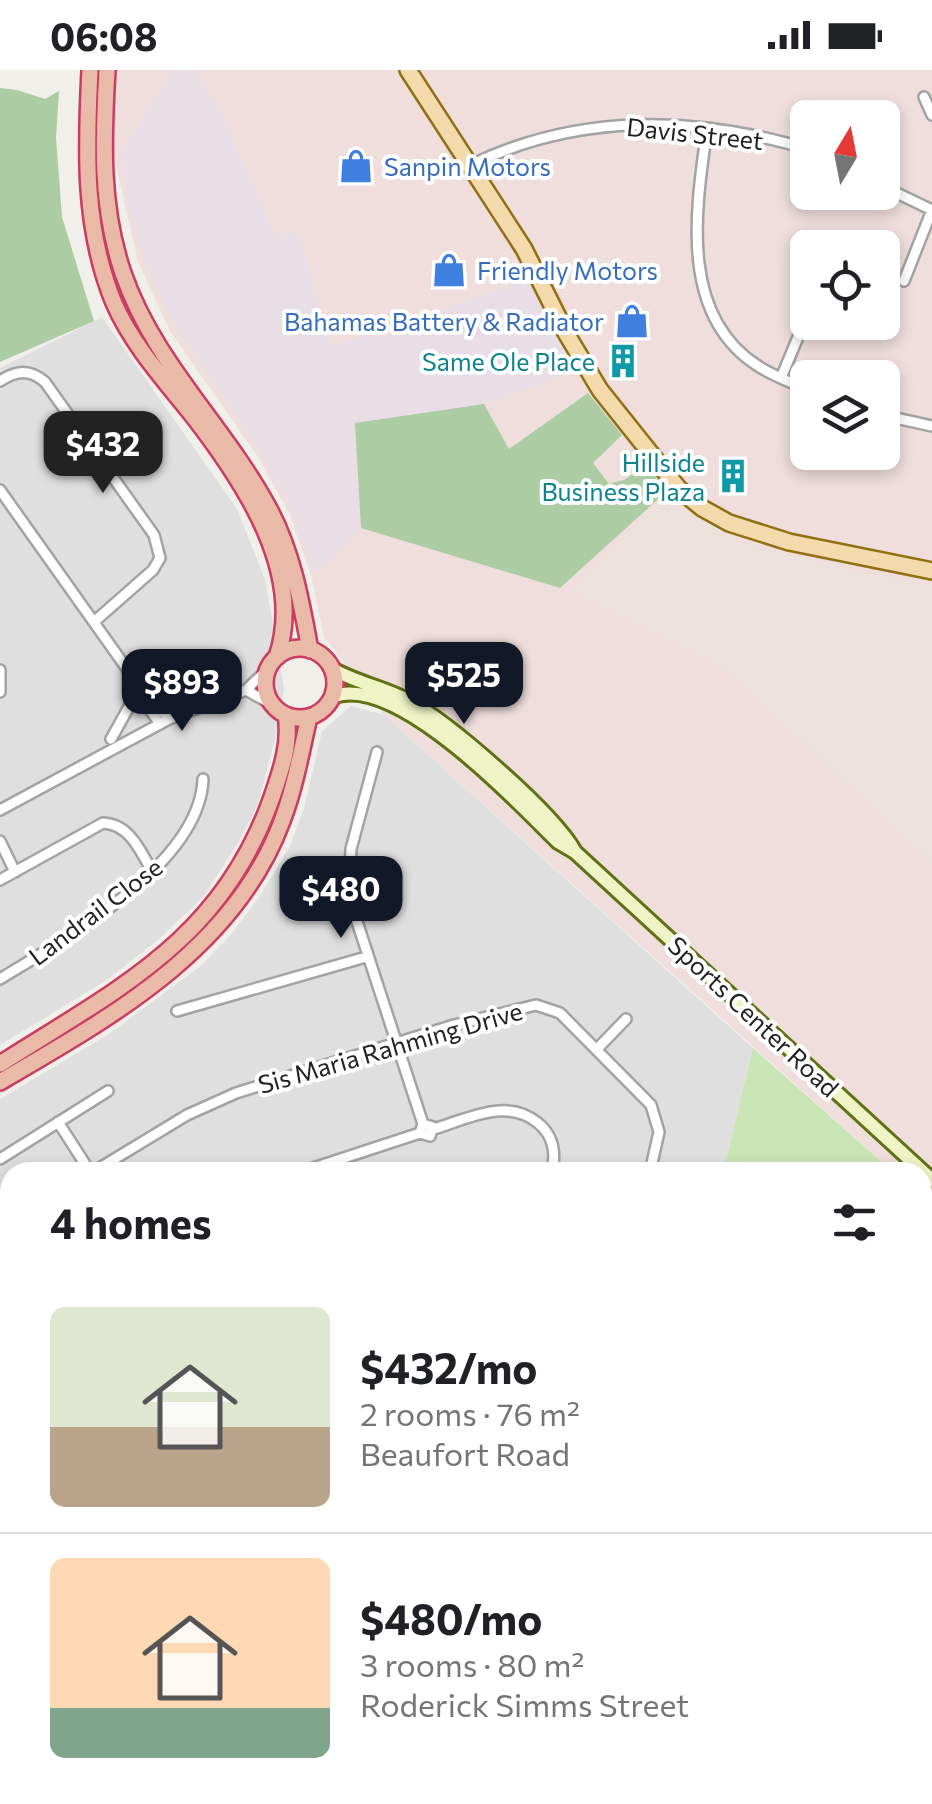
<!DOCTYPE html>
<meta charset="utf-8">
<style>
body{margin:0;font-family:Commissioner,sans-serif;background:#f2f2f2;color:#202124;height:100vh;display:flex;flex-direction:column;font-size:38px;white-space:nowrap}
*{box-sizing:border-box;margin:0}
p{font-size:32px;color:#757577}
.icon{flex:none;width:55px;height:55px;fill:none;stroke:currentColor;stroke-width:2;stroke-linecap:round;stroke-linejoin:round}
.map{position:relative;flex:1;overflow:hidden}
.sheet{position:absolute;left:0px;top:1092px;width:932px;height:642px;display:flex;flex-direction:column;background:#fff;border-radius:30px 30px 0 0;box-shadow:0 5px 15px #0003}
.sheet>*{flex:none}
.needle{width:65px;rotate:10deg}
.tools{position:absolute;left:790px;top:30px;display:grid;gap:20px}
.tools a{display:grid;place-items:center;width:110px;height:110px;border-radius:15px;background:#fff;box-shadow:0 5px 15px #0003;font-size:50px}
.price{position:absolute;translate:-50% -85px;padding:0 22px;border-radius:20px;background:#111827;color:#fff;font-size:32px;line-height:65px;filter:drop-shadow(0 2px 5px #0008)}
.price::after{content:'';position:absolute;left:50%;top:60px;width:30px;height:22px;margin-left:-15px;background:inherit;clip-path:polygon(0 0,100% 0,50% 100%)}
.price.selected{background:#222;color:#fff}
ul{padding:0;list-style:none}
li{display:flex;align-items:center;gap:30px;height:250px;padding:0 50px}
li+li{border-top:2px solid #e0e0e0}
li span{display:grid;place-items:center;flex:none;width:280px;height:200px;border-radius:15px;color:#555}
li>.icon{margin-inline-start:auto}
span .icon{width:120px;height:120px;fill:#fffc;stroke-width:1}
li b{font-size:42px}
h2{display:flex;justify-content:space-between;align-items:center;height:120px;padding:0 50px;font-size:42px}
.status{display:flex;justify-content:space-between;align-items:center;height:70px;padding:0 50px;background:#fff;direction:ltr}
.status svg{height:28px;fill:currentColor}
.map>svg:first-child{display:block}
.residential{fill:#e0dfdf}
.commercial{fill:#efdedb;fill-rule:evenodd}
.industrial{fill:#e9dde6}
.military{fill:#ede1db}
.grass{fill:#c9e5b6}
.forest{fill:#accca3}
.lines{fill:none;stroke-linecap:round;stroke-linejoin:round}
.minor-casing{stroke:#a3a3a3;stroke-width:14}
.secondary-casing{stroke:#5f7111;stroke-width:18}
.primary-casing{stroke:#8f7010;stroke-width:20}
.trunk-casing{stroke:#ca3c61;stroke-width:20}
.minor{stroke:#fff;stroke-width:9}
.secondary{stroke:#eef4c5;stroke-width:12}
.primary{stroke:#f3daad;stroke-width:15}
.trunk{stroke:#e9baa8;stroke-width:15}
.labels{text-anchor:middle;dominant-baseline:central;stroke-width:8;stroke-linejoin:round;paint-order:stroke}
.street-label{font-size:25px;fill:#222;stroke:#fff}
.shop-label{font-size:25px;fill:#366cbe;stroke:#fff;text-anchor:start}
.culture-label{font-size:25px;fill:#0d838f;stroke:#fff;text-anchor:end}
</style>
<div class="status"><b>06:08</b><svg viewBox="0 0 49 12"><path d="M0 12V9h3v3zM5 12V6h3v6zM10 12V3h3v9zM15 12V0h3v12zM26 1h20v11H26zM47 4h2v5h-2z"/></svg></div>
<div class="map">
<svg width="932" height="1734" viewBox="0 0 932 1734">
<rect width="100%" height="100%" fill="#f1efea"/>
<path class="residential" d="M102,247L237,439L265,509L284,618L277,662L258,734L238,773L204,826L159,869L107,910L0,975V298Z
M351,636L384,645L753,978L723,1102H10V1725H922L923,1696L932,1698V1734H0V1029L109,964L202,895L233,862L262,823L289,778L304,739L322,661Z"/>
<path class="commercial" d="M116,0H932V1137L923,1129L922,1102H893L384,645L324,567L311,505L289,443L258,387L170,261L138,192L113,82ZM808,48H882V122H808ZM808,178H882V252H808ZM808,308H882V382H808Z"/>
<path class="industrial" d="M173,0H194L210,28L214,27L276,167L298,162L331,277L534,208L583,299L484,334L356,353L361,458L315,504L293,444L262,385L175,256L144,191L127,132L122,81Z"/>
<path class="military" d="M662,426L744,473L866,504L932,515V793L721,596L571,521Z"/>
<path class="grass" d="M753,978L893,1102H723Z
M923,1129L932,1138V1691L922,1688Z"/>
<path class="forest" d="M0,18L17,20L45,29L59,21L56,68L62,147L94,251L0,292Z
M588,323L622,365L593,393L609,414L624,410L646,395L667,421L560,518L361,458L355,353L484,334L509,379Z"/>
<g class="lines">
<g class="minor-casing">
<path id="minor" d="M924,27L932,45
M707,59C696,138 678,245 758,296C773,306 791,312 808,320
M469,96C576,43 694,45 808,79
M882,116L932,140
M904,211L932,140
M781,308L808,243
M0,311C17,300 30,299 45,312L154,465L160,488L153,500L95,551
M882,345L932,356
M0,420L142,620L169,649
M0,600V622
M246,620L273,635
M143,622L145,633L160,654
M111,669L140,617
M377,682L351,779L349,827L423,1054
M0,740L169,649L246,620L267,600
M0,771L15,802
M0,810L103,753C130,754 141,782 153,803
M0,909C65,869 200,794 203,709
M177,941L366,887
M597,979L626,949
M58,1052L87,1097
M434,1059C467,1049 507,1027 538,1053C554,1066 556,1083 552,1102
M0,1089L108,1021
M98,1099L187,1045L236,1023L454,955L536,935L560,943L651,1035L659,1062L650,1102
M301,1102L420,1063L430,1066L433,1057L423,1054L420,1063
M0,1157L10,1151
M0,1267L6,1275L0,1283
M0,1284L10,1298
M0,1418L10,1421
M0,1546L10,1549
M0,1660L10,1663
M269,1725L308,1734
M398,1725L437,1734
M724,1725L761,1734
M0,1732L7,1734
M322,1734L325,1725
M377,1734L379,1725"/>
</g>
<g class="secondary-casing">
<path id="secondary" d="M331,598C355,613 384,617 409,631C450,653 551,741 574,780
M332,627C395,601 516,731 558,772L575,782L932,1110"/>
</g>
<g class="primary-casing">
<path id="primary" d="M408,0L524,179L566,263L600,320L679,419L702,438L729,453L789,472L932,501"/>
</g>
<g class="trunk-casing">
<path id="trunk" d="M90,0C86,79 83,158 114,233C133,277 168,314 197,351C245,414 305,504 277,587
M107,0C103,69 100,136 123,203C153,291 223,355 267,435C292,480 301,530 310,580
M265 613a35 35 0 1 1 70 0a35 35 0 1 1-70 0Z
M0,994C119,918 222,870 272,727C281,701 291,673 286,645
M0,1012C111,947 235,879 282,751C295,717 301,682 309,647"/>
</g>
<use href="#minor" class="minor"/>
<use href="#secondary" class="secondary"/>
<use href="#primary" class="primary"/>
<use href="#trunk" class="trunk"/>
</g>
<defs>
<g id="shop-bare" transform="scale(2.7)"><path d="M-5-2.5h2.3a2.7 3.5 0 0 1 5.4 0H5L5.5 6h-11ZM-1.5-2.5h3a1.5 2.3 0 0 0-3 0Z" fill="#3f7fe0" stroke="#fff" stroke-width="2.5" paint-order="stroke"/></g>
<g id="building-bare" transform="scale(2.7)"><path d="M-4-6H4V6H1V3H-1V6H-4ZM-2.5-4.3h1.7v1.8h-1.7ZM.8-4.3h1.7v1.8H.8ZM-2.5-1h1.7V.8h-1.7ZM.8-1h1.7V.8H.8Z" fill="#0f9aa8" stroke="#fff" stroke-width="2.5" paint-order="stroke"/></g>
</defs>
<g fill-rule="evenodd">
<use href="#shop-bare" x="356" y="96"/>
<use href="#shop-bare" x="449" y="200"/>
<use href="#shop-bare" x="632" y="251"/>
<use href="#building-bare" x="623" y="291"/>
<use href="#building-bare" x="733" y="406"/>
</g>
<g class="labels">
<g class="street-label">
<text transform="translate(695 63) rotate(6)">Davis Street</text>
<text transform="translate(95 841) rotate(-37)">Landrail Close</text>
<text transform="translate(754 946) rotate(43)">Sports Center Road</text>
<text transform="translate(390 977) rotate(-16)">Sis Maria Rahming Drive</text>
</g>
<g class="shop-label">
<text x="384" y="96">Sanpin Motors</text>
<text x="477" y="200">Friendly Motors</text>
<text x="604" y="251" text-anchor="end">Bahamas Battery &amp; Radiator</text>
</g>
<g class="culture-label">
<text x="595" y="291">Same Ole Place</text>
<text x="705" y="392">Hillside<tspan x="705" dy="29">Business Plaza</tspan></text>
</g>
</g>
</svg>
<div class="tools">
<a><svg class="needle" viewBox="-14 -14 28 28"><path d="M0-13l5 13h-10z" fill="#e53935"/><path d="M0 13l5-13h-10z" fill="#757577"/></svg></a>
<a><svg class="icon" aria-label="locate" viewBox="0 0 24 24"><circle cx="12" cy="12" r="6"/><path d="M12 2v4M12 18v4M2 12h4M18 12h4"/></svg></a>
<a><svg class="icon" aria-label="layers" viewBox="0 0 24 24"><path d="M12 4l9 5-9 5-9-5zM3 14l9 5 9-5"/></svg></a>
</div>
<b class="price selected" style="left:103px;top:426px">$432</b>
<b class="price" style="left:464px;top:657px">$525</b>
<b class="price" style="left:182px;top:664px">$893</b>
<b class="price" style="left:341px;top:871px">$480</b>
<section class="sheet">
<h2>4 homes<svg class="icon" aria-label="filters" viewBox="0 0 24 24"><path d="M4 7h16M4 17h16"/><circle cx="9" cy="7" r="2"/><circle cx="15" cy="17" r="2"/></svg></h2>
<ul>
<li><span style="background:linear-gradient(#dfe7d0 60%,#b9a48a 0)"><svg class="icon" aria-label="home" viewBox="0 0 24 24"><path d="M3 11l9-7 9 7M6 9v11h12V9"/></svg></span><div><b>$432/mo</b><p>2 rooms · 76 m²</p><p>Beaufort Road</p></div></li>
<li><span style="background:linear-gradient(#ffd9b3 75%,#7fa58c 0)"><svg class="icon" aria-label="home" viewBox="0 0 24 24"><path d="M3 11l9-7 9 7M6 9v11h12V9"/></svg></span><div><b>$480/mo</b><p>3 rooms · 80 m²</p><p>Roderick Simms Street</p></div></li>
</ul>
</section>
</div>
